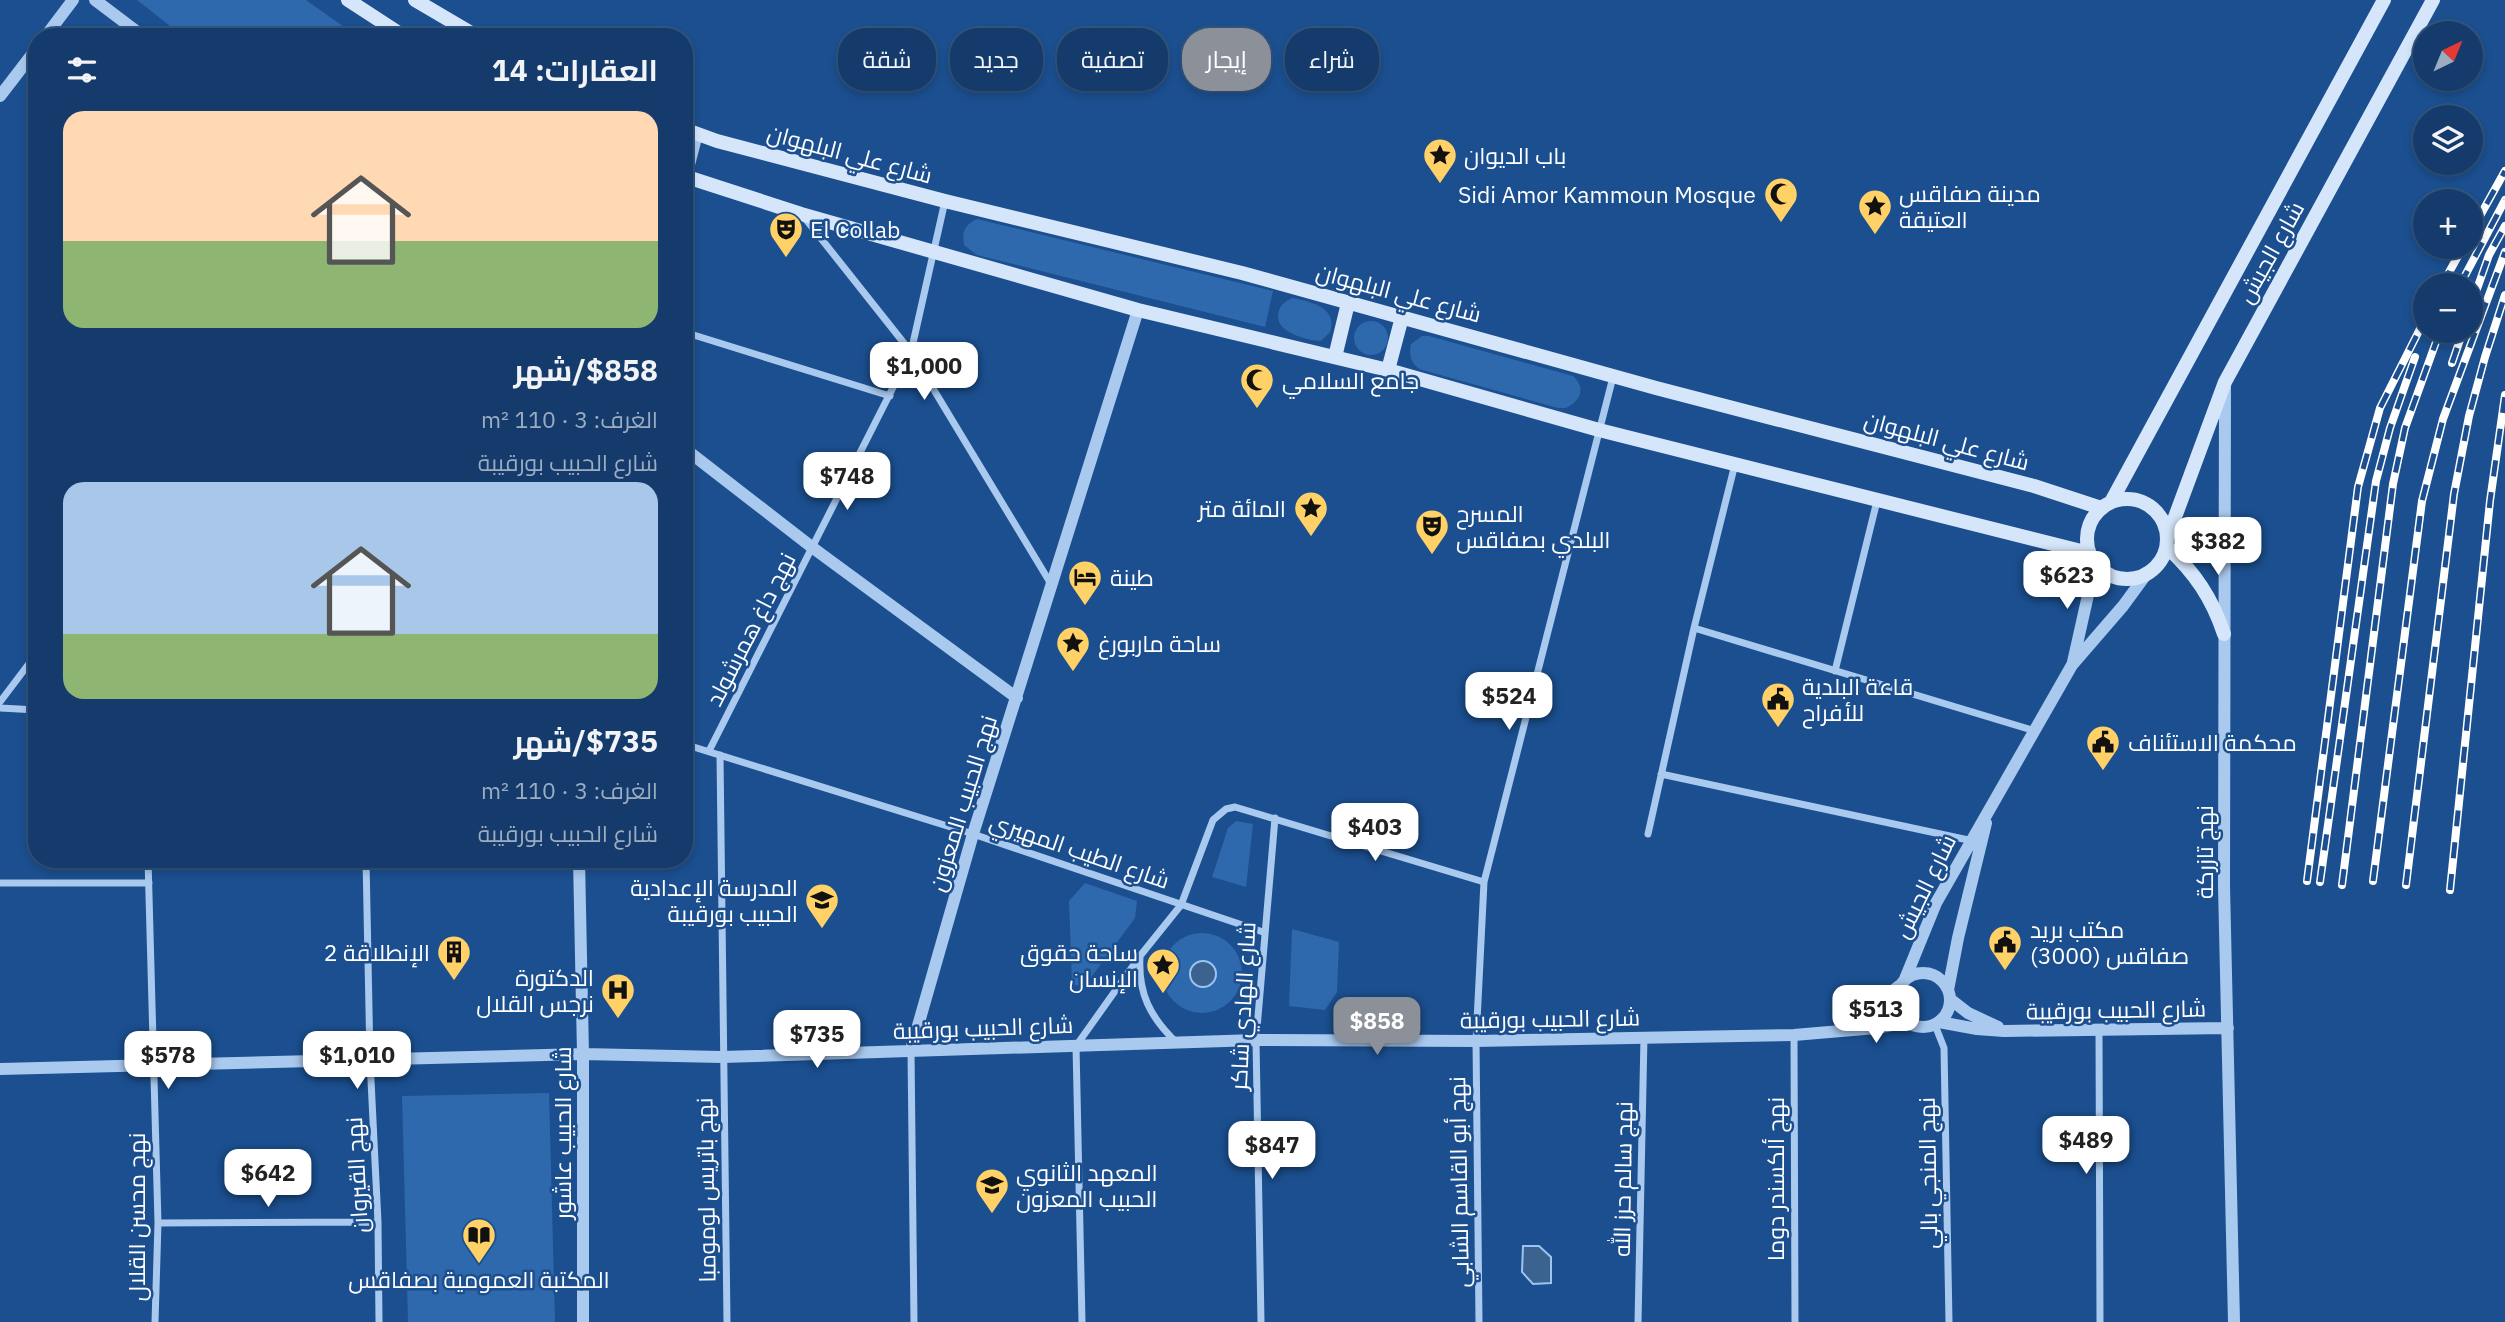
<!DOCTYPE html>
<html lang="ar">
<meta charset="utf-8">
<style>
body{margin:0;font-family:"IBM Plex Sans",Cairo,sans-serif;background:#214673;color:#f1f3f6;direction:rtl;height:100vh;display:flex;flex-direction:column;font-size:26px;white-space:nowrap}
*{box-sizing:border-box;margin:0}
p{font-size:23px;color:#9dadc1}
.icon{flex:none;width:38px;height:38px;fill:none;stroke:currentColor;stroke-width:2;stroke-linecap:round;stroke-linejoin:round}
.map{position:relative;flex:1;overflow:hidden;direction:ltr}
.panel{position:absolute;left:28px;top:28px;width:665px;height:840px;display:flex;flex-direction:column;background:#143b6b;border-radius:28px;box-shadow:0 4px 10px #0003,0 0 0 2px #33557e;direction:rtl}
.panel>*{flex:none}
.hud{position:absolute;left:714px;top:28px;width:665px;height:63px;direction:rtl;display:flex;gap:14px}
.needle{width:46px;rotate:43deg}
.tools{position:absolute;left:2413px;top:21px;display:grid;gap:14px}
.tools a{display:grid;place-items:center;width:70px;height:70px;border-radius:50%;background:#143b6b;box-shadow:0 4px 10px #0003,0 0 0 2px #33557e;font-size:35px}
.price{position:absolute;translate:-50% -60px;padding:0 16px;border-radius:14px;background:#fff;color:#222;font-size:23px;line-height:46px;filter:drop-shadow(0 2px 4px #0008)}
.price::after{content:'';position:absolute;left:50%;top:42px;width:21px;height:16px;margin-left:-10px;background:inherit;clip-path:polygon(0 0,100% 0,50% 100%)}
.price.selected{background:#8c9099;color:#fff}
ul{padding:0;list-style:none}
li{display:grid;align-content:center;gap:14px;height:371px;padding:0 35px}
li span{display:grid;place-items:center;height:217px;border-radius:21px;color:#555}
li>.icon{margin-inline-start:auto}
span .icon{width:126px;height:126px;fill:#fffc;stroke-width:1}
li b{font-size:30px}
h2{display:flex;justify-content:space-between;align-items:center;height:84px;padding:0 35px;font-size:30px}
.pill{padding:0 24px;border-radius:28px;background:#143b6b;box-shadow:0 4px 10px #0003,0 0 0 2px #33557e;font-size:24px;line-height:63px}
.pill.selected{background:#8c9099;color:#fff}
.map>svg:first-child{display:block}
.green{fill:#2e69ad}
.water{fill:#3c6290;stroke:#9cc4f0;stroke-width:2}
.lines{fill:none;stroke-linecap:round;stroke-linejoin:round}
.minor{stroke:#a9c9ee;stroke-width:7}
.tertiary{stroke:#a9c9ee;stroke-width:12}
.secondary{stroke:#d6e6fa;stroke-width:14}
.rail-casing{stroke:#fff;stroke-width:8}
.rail{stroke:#1b4f8f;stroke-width:5;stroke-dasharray:16;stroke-linecap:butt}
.labels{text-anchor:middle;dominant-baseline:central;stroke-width:5;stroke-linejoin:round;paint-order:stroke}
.street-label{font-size:23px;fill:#fff;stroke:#1b4f8f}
.poi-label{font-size:23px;fill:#fff;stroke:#1b4f8f;text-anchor:start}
</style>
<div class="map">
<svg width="2505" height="1322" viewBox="0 0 2505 1322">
<rect width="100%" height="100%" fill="#1b4f8f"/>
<path class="green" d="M137,0H306L358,37H184Z
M977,219L1273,291L1265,327L977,255L964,245C962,232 964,225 977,219Z
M1293,298C1312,302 1338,308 1330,332L1321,341C1305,340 1269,331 1280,308C1283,303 1287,300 1293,298Z
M1354 338a17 17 0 1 1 34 0a17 17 0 1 1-34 0Z
M1422,336H1429L1573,376C1586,388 1581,401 1566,408H1558L1419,369C1410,361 1409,355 1411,344Z
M1236,821L1253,824L1246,887L1212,877L1228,828Z
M1085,883L1137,901L1135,918L1084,987L1072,984L1069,901Z
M1292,929L1339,942L1337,992L1325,1010L1289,1006Z
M1162 973a40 40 0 1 1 80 0a40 40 0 1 1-80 0Z
M549,1093L555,1322H408L402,1096Z"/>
<path class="water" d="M1190 974a13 13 0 1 1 26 0a13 13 0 1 1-26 0Z
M1523,1246H1539L1551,1257V1283L1533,1284L1522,1272Z"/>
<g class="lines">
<path class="minor" d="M804,217L911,352L1051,584
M684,332L890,396
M1694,628L2035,731
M1835,671L1877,501
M0,702L37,653
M0,708L37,710
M684,744L973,834L1263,932
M709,751L911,352L945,201
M720,755L727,1322
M1661,774L1973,841
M1648,834L1694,628L1735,464
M148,859L158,1223L155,1322
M366,859L370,1060L378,1222L379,1322
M0,883H149
M1140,957C1138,993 1150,1017 1176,1042
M1935,1025L1944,1048L1949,1322
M2099,1031L2100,1322
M1794,1035L1795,1322
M911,1050L914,1322
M158,1223L378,1222
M1082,1322L1076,1046L1140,956L1181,905L1213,820L1226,809L1235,807L1484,882
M1261,1322L1256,1040L1275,818
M1479,1322L1476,1041L1484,882L1613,377
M1638,1322L1644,1037"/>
<path class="tertiary" d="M95,0L144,37
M45,37L73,0
M0,96L37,48
M684,184L697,134
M2225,388L2224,886L2234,1322
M684,448L813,548L1017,698
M2073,662L2095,564
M579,859L583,1054V1322
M1896 1000a27 27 0 1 1 54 0a27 27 0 1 1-54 0Z
M1905,979L1936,903L2072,665L2123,606L2145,576
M1948,990L1958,938L1986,823
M1950,999L1968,1013L1998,1027
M1939,1022L1977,1029L2004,1031L2228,1028
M1842,1031L1899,986
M911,1050L973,834L1138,310
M0,1069L583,1054L722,1057L1256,1040L1476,1041L1794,1035L1876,1028L1907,1022"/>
<path class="secondary" d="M348,0L405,37
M415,0L478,37
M684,129L717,141L945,201L1242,273L1656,388L2034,486L2101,508
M684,176L801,214L1138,310L1388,370L1599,430L2089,553
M1335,357L1348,303
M1388,370L1402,317
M2087 539a40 40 0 1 1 80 0a40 40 0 1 1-80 0Z
M2111,502L2384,0
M2168,536L2225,382L2433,0
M2168,548C2195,573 2212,598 2224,634"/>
<g class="rail-casing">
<path id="rail" d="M2471,232L2505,171
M2442,285L2463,247
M2460,285L2505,200
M2471,306L2489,255L2505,226
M2452,363L2463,331
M2307,881L2358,487L2380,408L2426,317
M2373,881L2422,501L2443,419L2505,252
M2320,882L2376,481L2390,428L2415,357
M2342,885L2393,484L2405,428L2440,331
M2406,885L2454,494L2469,416L2485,357L2505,295
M2450,890L2490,501L2505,395"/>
</g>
<use href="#rail" class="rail"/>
</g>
<defs>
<g id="sight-pin" transform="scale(1.75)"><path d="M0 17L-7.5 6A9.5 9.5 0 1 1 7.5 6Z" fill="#ffd166" stroke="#1b4f8f"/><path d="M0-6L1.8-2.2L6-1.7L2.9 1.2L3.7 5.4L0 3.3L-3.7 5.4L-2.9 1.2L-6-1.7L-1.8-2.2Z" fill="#111"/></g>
<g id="mosque-pin" transform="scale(1.75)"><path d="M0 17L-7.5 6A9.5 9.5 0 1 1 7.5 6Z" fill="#ffd166" stroke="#1b4f8f"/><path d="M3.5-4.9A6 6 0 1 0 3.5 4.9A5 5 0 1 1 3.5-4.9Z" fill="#111"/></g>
<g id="theatre-pin" transform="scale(1.75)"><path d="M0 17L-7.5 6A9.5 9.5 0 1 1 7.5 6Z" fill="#ffd166" stroke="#1b4f8f"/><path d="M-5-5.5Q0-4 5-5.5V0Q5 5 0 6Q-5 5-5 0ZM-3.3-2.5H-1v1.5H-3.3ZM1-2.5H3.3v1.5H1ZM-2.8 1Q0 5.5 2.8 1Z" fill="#111"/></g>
<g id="hotel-pin" transform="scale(1.75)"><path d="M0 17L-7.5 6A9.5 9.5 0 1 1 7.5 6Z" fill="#ffd166" stroke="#1b4f8f"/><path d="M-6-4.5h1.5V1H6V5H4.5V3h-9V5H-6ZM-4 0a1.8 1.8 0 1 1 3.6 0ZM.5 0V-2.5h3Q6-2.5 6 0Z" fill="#111"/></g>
<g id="civic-pin" transform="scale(1.75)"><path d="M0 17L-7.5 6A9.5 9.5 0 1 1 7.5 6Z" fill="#ffd166" stroke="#1b4f8f"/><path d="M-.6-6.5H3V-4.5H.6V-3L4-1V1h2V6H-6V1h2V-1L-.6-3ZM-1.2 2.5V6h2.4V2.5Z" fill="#111"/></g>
<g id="school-pin" transform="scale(1.75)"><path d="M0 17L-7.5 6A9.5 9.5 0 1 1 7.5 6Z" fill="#ffd166" stroke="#1b4f8f"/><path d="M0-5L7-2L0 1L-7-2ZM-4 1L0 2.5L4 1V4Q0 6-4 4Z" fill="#111"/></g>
<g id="building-pin" transform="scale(1.75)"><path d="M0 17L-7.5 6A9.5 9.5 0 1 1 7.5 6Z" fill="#ffd166" stroke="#1b4f8f"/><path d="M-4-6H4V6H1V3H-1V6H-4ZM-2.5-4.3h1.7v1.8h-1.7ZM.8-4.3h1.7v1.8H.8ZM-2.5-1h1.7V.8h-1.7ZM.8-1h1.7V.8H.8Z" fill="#111"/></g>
<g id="hospital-pin" transform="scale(1.75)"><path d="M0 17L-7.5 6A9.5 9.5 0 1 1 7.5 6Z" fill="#ffd166" stroke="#1b4f8f"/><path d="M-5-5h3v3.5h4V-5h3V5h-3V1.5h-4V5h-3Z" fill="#111"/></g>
<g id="university-pin" transform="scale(1.75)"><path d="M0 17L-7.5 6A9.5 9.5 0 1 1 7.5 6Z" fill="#ffd166" stroke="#1b4f8f"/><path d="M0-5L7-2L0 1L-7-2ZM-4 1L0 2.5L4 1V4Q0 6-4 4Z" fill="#111"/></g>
<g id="library-pin" transform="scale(1.75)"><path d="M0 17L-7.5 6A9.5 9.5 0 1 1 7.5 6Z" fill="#ffd166" stroke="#1b4f8f"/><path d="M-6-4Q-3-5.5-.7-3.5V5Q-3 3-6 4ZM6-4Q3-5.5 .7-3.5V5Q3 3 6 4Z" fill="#111"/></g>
</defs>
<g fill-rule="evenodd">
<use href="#sight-pin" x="1440" y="155"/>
<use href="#mosque-pin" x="1781" y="194"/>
<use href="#sight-pin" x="1875" y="206"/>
<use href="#theatre-pin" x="786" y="229"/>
<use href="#mosque-pin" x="1257" y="380"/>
<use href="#sight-pin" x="1311" y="508"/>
<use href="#theatre-pin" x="1432" y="526"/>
<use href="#hotel-pin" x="1085" y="577"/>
<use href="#sight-pin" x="1073" y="643"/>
<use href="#civic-pin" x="1778" y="699"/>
<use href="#civic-pin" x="2103" y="742"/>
<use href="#school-pin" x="822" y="900"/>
<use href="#civic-pin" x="2005" y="942"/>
<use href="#building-pin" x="454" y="952"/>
<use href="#sight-pin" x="1163" y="965"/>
<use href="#hospital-pin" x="618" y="990"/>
<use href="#university-pin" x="992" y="1185"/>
<use href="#library-pin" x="479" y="1235"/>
</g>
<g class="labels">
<g class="street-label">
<text transform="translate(850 153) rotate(15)">شارع علي البلهوان</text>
<text transform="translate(2270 252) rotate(-61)">شارع الجيش</text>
<text transform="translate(1399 292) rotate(15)">شارع علي البلهوان</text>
<text transform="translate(1947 440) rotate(15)">شارع علي البلهوان</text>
<text transform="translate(750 629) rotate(-63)">نهج داغ همرشولد</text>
<text transform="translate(962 803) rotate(-73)">نهج الحبيب المعزون</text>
<text transform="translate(1080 850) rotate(19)">شارع الطيب المهيري</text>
<text transform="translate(2204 852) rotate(-90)">نهج تازركة</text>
<text transform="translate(1924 886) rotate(-64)">شارع الجيش</text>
<text transform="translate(1242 1006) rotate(-87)">شارع الهادي شاكر</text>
<text transform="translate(2116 1009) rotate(-1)">شارع الحبيب بورقيبة</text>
<text transform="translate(1550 1018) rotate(-1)">شارع الحبيب بورقيبة</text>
<text transform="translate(983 1027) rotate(-2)">شارع الحبيب بورقيبة</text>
<text transform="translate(562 1133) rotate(-90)">شارع الحبيب عاشور</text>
<text transform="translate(1927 1173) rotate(-91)">نهج المنجي بالي</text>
<text transform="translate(356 1175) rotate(-93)">نهج القيروان</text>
<text transform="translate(1622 1179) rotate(-89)">نهج سالم حرز الله</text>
<text transform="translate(1775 1179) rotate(-90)">نهج ألكسندر دوما</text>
<text transform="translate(1458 1182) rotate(-91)">نهج أبو القاسم الشابي</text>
<text transform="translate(705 1190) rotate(-91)">نهج باتريس لومومبا</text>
<text transform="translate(136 1217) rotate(-90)">نهج محسن القلال</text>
</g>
<g class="poi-label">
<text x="1464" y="155">باب الديوان</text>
<text x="1899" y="193">مدينة صفاقس<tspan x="1899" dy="26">العتيقة</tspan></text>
<text x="1756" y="194" text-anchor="end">Sidi Amor Kammoun Mosque</text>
<text x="810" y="229">El Collab</text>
<text x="1282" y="380">جامع السلامي</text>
<text x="1286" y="508" text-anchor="end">المائة متر</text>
<text x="1456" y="513">المسرح<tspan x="1456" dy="26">البلدي بصفاقس</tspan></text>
<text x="1110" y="577">طينة</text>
<text x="1098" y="643">ساحة ماربورغ</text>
<text x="1802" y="686">قاعة البلدية<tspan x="1802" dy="26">للأفراح</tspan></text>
<text x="2128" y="742">محكمة الاستئناف</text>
<text x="798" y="887" text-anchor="end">المدرسة الإعدادية<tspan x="798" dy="26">الحبيب بورقيبة</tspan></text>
<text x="2030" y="929">مكتب بريد<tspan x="2030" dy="26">صفاقس (3000)</tspan></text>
<text x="430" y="952" text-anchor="end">الإنطلاقة 2</text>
<text x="1138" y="952" text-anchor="end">ساحة حقوق<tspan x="1138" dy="26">الإنسان</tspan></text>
<text x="594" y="977" text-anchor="end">الدكتورة<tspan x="594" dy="26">نرجس القلال</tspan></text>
<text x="1016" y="1172">المعهد الثانوي<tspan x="1016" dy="26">الحبيب المعزون</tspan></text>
<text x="479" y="1279" text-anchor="middle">المكتبة العمومية بصفاقس</text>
</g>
</g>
</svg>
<div class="tools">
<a><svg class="needle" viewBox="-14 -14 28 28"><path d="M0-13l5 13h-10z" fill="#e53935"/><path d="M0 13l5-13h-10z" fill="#9dadc1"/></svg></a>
<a><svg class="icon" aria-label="layers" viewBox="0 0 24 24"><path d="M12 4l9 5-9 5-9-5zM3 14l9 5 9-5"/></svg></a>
<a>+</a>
<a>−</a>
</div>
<b class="price" style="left:924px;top:402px">$1,000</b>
<b class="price" style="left:847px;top:512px">$748</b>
<b class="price" style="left:2218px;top:577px">$382</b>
<b class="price" style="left:2067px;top:611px">$623</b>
<b class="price" style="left:1509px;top:732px">$524</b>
<b class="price" style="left:1375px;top:863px">$403</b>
<b class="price" style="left:1876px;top:1045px">$513</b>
<b class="price selected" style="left:1377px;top:1057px">$858</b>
<b class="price" style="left:817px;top:1070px">$735</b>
<b class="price" style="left:168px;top:1091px">$578</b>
<b class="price" style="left:357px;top:1091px">$1,010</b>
<b class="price" style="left:2086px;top:1176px">$489</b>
<b class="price" style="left:1272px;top:1181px">$847</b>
<b class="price" style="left:268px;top:1209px">$642</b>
<div class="hud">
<a class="pill">شراء</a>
<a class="pill selected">إيجار</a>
<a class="pill">تصفية</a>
<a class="pill">جديد</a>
<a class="pill">شقة</a>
</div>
<section class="panel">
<h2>العقارات: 14<svg class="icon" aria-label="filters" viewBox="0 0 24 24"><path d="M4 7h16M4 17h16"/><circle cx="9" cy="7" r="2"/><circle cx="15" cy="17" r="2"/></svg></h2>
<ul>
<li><span style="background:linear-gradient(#ffd9b3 60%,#8fb573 0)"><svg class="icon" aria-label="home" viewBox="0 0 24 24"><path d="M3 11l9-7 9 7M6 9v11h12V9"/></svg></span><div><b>$858/شهر</b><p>الغرف: 3 · 110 m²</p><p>شارع الحبيب بورقيبة</p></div></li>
<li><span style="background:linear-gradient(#a9c7e8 70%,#8fb573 0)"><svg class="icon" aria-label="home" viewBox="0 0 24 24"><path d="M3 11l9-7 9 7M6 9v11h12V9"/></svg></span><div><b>$735/شهر</b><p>الغرف: 3 · 110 m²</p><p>شارع الحبيب بورقيبة</p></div></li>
</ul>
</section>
</div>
